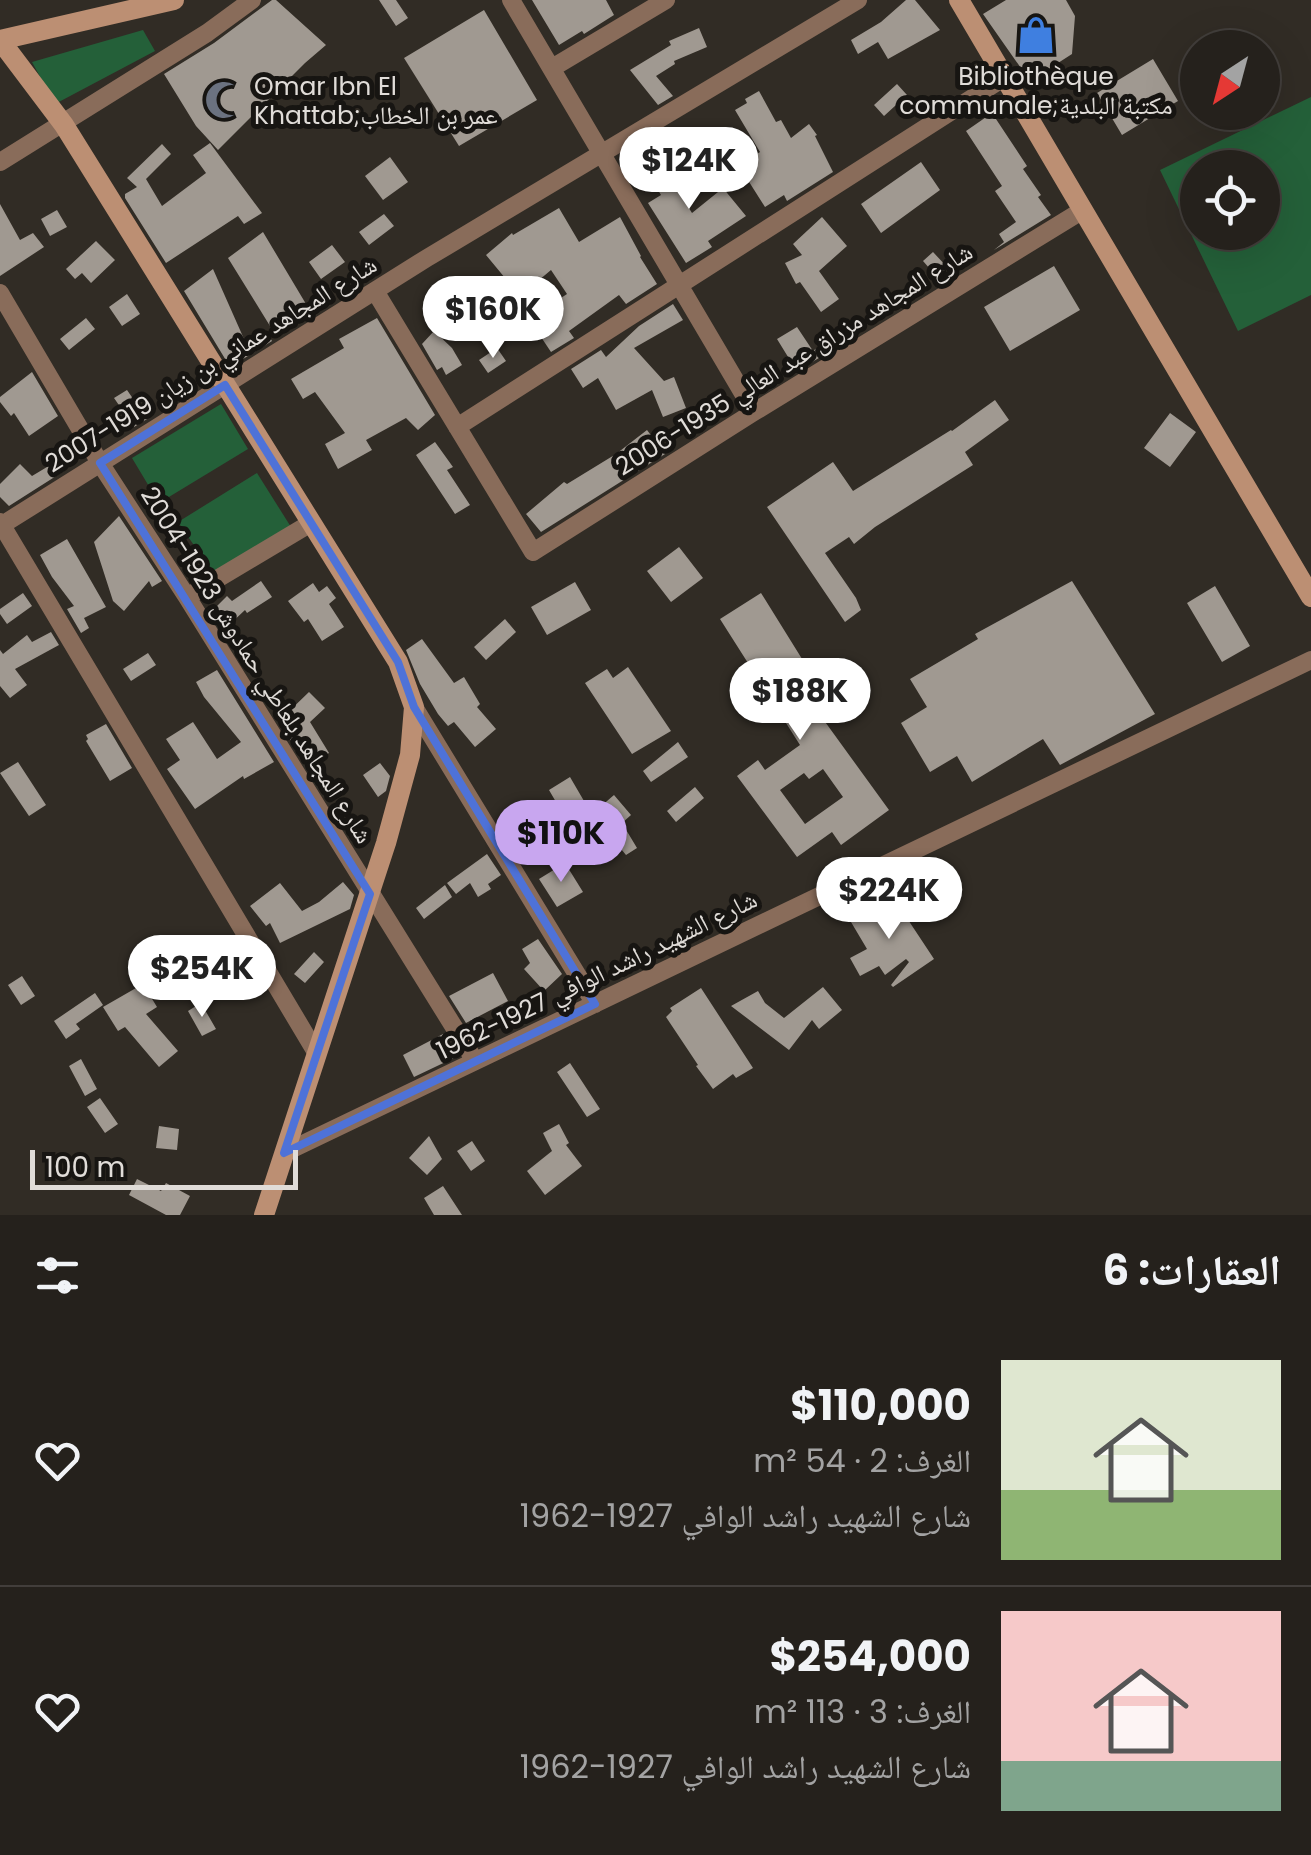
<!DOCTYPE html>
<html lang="ar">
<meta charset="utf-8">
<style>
body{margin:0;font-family:Poppins,"Noto Naskh Arabic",sans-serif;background:#2d2925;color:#f1f3f6;direction:rtl;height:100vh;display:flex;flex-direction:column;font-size:38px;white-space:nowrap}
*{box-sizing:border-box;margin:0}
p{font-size:32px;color:#a3a3a3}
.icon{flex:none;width:55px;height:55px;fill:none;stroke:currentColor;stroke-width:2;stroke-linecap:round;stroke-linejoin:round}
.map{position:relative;height:1215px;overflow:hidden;direction:ltr}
.details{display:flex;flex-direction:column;background:#25211c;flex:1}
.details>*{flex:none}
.needle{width:65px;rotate:216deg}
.tools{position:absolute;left:1180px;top:30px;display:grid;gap:20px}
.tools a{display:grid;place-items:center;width:100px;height:100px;border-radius:50%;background:#25211c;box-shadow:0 10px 40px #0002,0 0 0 2px #423e3b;font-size:50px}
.scale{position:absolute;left:30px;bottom:25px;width:268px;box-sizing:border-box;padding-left:10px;border:5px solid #e0dcd8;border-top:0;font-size:28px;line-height:35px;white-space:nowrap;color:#e0dcd8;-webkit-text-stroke:8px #171512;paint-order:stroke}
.price{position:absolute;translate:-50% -85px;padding:0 22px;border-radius:35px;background:#fff;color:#222;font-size:32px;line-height:65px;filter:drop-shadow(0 2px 5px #0008)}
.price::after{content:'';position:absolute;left:50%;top:60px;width:30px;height:22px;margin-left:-15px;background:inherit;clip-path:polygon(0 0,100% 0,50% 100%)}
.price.active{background:#c8a6ef;color:#111}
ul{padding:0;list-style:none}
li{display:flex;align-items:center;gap:30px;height:250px;padding:0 30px}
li+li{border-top:2px solid #423e3b}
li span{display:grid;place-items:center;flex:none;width:280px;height:200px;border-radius:0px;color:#555}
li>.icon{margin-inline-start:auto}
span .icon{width:120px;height:120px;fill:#fffc;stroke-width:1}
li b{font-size:42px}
h2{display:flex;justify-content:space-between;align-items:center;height:120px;padding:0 30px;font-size:42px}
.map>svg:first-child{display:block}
.green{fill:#246039;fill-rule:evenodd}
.building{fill:#a09991;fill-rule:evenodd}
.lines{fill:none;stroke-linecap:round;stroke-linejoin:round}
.street{stroke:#896c5a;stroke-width:18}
.secondary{stroke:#bc8f73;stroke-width:20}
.marked{fill:none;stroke:#4e72d8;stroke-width:8;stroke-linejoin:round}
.labels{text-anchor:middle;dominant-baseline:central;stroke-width:10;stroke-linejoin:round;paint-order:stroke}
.poi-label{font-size:25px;fill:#e0dcd8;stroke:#171512}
.street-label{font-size:25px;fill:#e0dcd8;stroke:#171512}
</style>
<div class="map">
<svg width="1311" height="1215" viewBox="0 0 1311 1215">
<rect width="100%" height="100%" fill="#312c25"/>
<path class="green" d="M143,30L155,51L55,104L32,62Z
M1311,97V295L1238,331L1160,170ZM1198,168H1262V232H1198Z
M221,404L248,449L159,503L132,458Z
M257,473L291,527L215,576L178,522Z"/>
<path class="building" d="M272,0H276L326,45L305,63L218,150L196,126L164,74L214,43Z
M379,0H396L408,18L396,26Z
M532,0H606L614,15L584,34L582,31L559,45Z
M906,0H915L940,30L888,59L878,42L858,54L851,40L881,22Z
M1006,0H1066L1075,16L1072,54L1030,81L983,14Z
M484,10L537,100L459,146L404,58Z
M699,28L707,47L674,61L675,64L656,76L673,96L658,105L630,70L671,45L669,41Z
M1153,59L1178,101L1122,135L1097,93Z
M897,84L907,95L884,116L874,105Z
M759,91L776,122L781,120L791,138L809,124L817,135L815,136L833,172L787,201L784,195L765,207L739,166L760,152L735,110L747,103L745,99Z
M992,113L1027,166L1023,169L1041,195L1038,197L1051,215L994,250L1004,242L999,234L1016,222L995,191L1002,186L966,131Z
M210,143L262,213L244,224L238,216L166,263L125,198V194L137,187L127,178L162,144L171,154L146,179L162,206L206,173L193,155Z
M661,153L680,183L675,186L692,213L723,188L746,216L708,241L712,247L686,263L648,203L661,195L642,164Z
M390,157L408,182L383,200L365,176Z
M921,162L940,190L881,233L861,204Z
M0,204L20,240L33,233L44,247L0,276Z
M559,208L579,242L620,217L641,256L640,257L657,284L626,304L619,295L569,331L574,338L551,352L529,319L567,294L551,270L520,296L486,255L512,233L513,235Z
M57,210L67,227L50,236L41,219Z
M384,214L394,226L369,245L359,232Z
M822,217L847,246L819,271L839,299L821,312L800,282L796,284L785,263L802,255L793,244Z
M263,232L306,304L270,326L228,258Z
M96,241L115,260L91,283L82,273L75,279L66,269Z
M332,245L345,262L321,279L309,262Z
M933,252L948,268L937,277L923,261Z
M1054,266L1080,310L1010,351L984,307Z
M213,269L248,348L269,336L272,341L230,367L184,291Z
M127,294L140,314L122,326L109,307Z
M673,304L683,320L634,348L664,381L674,377L686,408L663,417L652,390L616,410L598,378L583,388L571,369L601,350L606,357L639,326Z
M86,318L95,329L69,350L60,339Z
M377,318L435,415L418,430L406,418L366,440L372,450L338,469L325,444L345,433L315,392L303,399L291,379L344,348L339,339Z
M797,327L813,351L818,347L824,355L795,372L791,366L793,365L777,339Z
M434,331L452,348L462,365L446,375L442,367L437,370L422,344Z
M497,348L506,361L488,373L479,360Z
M32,372L58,416L29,436L14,413L11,416L0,402V397Z
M127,390L147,419L134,427L114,398Z
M995,400L1009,420L965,452L973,465L875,527L854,544L849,537L825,553L856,598L861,610L845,622L767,507L833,462L853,491L951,430L952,431Z
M1170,413L1196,432L1170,467L1144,448Z
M647,430L665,454L541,532L526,514L564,482L567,484L616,454Z
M435,442L453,467L447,470L470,505L455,514L416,455Z
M57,461L64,471L9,506L0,497V484L20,464L32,476Z
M119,516L162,581L152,587L149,581L124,611L113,601L94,542Z
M67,539L106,607L84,618L89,628L81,633L67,609L74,606L52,577L40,555Z
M679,547L703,578L671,602L647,571Z
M261,581L272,597L247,613L245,610L229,625L214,609L227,596L232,601Z
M1072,581L1155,714L1060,765L1043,739L972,782L957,756L930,772L901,723L927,707L910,679L978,639L975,634Z
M575,582L591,610L547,635L531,607Z
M313,583L319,592L327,586L336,598L329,604L344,627L322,641L308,619L304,622L288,601Z
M1215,586L1250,646L1222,662L1187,603Z
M23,593L32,606L7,624L0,614V609Z
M761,593L835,712L823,719L889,810L841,845L832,832L797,857L737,776L758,760L765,770L800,745L720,619ZM823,769L843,797L805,824L780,790L804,773L809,779Z
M505,619L516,632L486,660L474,647Z
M51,632L59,645L15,669L27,685L10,698L0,686V650L3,654L27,635L32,642Z
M422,639L454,683L464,677L480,704L477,707L496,729L475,747L454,722L448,726L438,714L420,684L406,650Z
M148,653L156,665L131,681L123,669Z
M628,667L671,731L632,754L585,683L607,669L613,678Z
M217,670L274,762L244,779L243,776L195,809L167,769L180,760L166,739L193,722L217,759L241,742L204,697L196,682Z
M309,692L325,708L310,722L329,753L310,764L300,747L296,749L279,721Z
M106,724L132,768L110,781L86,741L88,739L86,735Z
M678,742L688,757L651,782L643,771Z
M18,762L46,805L29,816L0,773Z
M380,763L390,776L386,791L378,797L363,775Z
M570,777L591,813L559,832L552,820L563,814L549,790Z
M695,787L704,798L676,822L667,811Z
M614,795L631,815L622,823L637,848L626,855L592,814Z
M487,854L501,875L488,884L491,889L478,897L470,883L456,894L447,883Z
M565,863L583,892L557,907L539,879Z
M343,882L354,895L350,909L280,943L270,923L266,926L250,906L280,883L302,911L319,902Z
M445,885L452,897L424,919L416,908Z
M893,897L934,959L893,987L891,985L909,962L906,959L885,975L879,966L860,976L850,958L867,949L851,922Z
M538,939L562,974L544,991L524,969L530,963L522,949Z
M314,952L324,962L305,983L294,974Z
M493,973L508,1001L466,1023L449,996Z
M22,976L35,996L21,1005L8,985Z
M143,984L157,1007L146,1014L178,1051L159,1067L125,1027L118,1031L103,1007Z
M823,987L842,1010L819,1029L812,1020L789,1050L731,1006L758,991L765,1003L784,1018Z
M701,988L753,1068L736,1078L733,1074L713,1089L696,1066L698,1065L666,1017L672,1011L670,1008Z
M95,993L103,1005L76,1024L80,1029L66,1039L54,1021Z
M201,1003L216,1029L202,1036L188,1011Z
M443,1034L456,1057L414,1077L403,1055Z
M81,1059L97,1089L85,1096L69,1066Z
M570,1063L600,1109L587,1117L557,1072Z
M100,1098L118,1124L105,1133L87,1107Z
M559,1124L569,1143L566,1145L582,1166L545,1195L527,1171L552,1151L543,1133Z
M159,1126L179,1129L177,1150L156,1148Z
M429,1136L442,1159L427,1175L409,1158Z
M472,1141L485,1161L471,1171L457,1151Z
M137,1179L161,1191L166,1183L190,1196L180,1215H166L129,1195Z
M443,1186L462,1215H434L424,1198Z"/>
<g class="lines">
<path class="street" d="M511,0L754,412
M552,68L666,0
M0,162L207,33L252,0
M375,291L533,552L754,412L1083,210
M0,293L100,463L187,597L475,1061
M457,427L1005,77
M0,522L317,1054
M2,525L427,258L858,0
M187,597L311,523
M414,707L595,1004
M284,1153L1311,660"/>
<path class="secondary" d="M959,0L1311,597
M0,40L64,125L398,662L414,707L410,755L386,843L264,1215
M0,40L174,0"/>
</g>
<path class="marked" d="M225,385L398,662L414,707L595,1004L284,1153L370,894L100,463Z"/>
<defs>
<g id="shop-bare" transform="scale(3)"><path d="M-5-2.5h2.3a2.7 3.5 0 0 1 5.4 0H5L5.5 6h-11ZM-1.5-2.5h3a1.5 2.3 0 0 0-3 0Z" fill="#3f7fe0" stroke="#171512" stroke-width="2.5" paint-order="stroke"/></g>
<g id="mosque-bare" transform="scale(3)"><path d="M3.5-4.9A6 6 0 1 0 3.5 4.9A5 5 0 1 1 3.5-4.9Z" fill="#6b7280" stroke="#171512" stroke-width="2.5" paint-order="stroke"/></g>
</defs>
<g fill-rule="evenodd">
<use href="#shop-bare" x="1036" y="35"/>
<use href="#mosque-bare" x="224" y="100"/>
</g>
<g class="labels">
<g class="poi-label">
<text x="1036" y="76">Bibliothèque<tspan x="1036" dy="29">communale;مكتبة البلدية</tspan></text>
<text x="254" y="86" text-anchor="start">Omar Ibn El<tspan x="254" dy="29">Khattab;عمر بن الخطاب</tspan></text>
</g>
<g class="street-label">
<text transform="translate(794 359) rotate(-32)">شارع المجاهد مزراق عبد العالي 1935-2006</text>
<text transform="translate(211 364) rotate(-32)">شارع المجاهد عماني بن زيان 1919-2007</text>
<text transform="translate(257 665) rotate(58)">شارع المجاهد بلعاطي حمادوش 1923-2004</text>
<text transform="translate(597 975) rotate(-26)">شارع الشهيد راشد الوافي 1927-1962</text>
</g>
</g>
</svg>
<div class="tools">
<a><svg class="needle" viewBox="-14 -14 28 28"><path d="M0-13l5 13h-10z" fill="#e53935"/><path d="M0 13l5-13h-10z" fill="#a3a3a3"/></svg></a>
<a><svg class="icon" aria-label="locate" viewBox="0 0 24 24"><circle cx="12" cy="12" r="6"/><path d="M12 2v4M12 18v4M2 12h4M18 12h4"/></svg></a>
</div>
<div class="scale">100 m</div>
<b class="price" style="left:689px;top:212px">$124K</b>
<b class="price" style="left:493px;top:361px">$160K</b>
<b class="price" style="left:800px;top:743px">$188K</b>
<b class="price active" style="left:561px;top:885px">$110K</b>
<b class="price" style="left:889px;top:942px">$224K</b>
<b class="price" style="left:202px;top:1020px">$254K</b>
</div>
<section class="details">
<h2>العقارات: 6<svg class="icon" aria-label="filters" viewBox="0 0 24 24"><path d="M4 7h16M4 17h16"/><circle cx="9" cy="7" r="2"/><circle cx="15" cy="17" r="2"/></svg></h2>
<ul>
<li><span style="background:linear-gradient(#dfe7d0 65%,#8fb573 0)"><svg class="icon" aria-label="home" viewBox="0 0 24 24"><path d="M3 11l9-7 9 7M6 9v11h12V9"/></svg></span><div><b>$110,000</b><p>الغرف: 2 · 54 m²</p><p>شارع الشهيد راشد الوافي 1927-1962</p></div><svg class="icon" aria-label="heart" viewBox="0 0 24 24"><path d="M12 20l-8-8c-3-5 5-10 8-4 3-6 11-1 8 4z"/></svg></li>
<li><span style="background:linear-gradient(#f6c9c9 75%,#7fa58c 0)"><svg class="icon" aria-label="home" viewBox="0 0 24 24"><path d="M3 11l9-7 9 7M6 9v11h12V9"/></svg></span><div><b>$254,000</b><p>الغرف: 3 · 113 m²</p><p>شارع الشهيد راشد الوافي 1927-1962</p></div><svg class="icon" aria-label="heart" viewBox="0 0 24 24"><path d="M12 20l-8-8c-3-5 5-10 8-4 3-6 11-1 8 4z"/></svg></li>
</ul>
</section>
